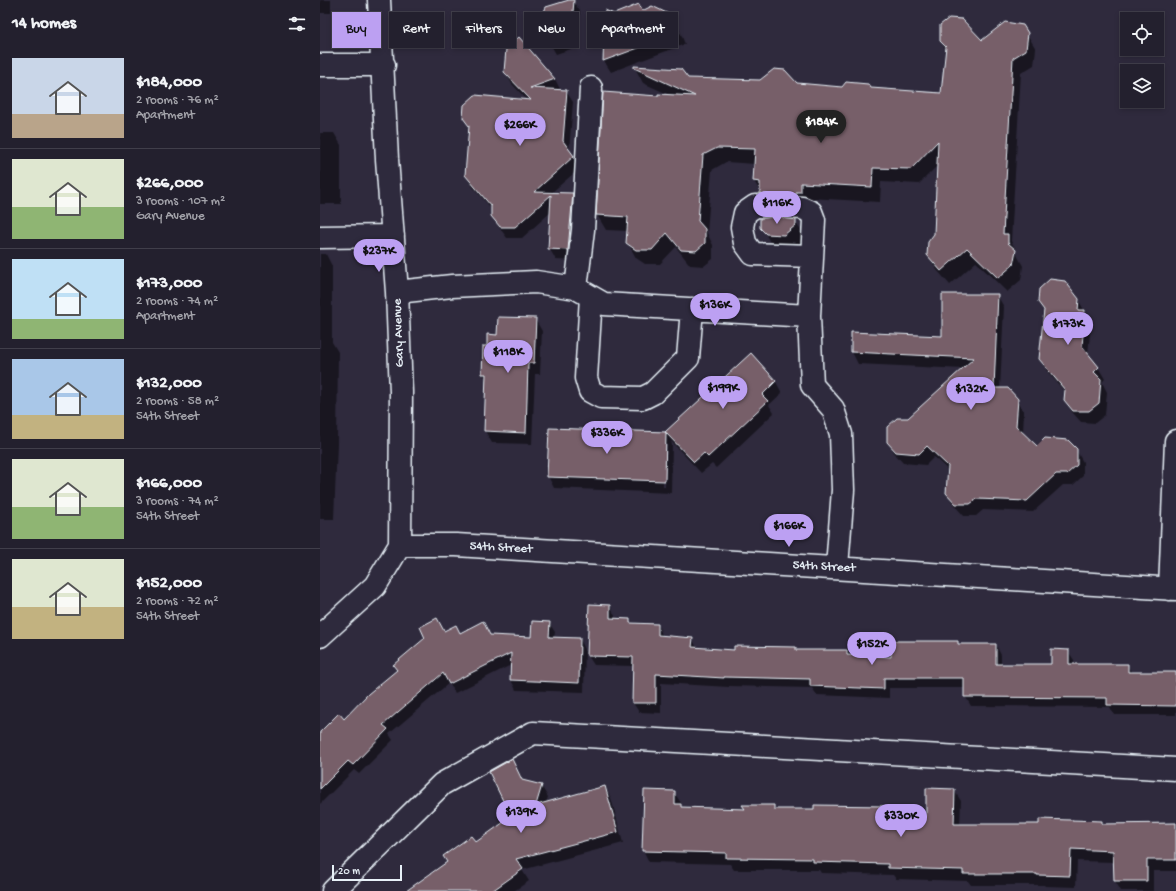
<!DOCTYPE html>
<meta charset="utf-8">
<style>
body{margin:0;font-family:"Gochi Hand",sans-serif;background:#2f2d3a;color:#f1f3f6;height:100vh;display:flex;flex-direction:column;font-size:15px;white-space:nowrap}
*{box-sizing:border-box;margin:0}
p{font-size:13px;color:#a3a3aa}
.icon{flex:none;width:22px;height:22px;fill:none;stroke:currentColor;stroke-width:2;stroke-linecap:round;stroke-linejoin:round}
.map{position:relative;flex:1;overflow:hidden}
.side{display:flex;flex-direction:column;background:#23202e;width:320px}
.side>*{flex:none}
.hud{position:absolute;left:12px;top:12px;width:380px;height:36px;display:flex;gap:8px}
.controls{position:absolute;left:800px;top:12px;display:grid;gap:8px}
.controls a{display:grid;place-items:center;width:44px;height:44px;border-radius:0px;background:#23202e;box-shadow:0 2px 6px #0003,0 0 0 1px #403e4a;font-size:20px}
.scale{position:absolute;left:12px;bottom:10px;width:70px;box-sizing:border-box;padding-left:4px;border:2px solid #e8f1f8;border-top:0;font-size:11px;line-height:14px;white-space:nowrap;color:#e8f1f8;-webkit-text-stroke:3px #2f2a3d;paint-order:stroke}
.price{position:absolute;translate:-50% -34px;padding:0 9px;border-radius:14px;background:#bca0f2;color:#111;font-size:13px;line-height:26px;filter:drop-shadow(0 1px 2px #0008)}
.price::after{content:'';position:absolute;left:50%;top:24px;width:12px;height:9px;margin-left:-6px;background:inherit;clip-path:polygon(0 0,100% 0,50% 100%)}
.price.selected{background:#222;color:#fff}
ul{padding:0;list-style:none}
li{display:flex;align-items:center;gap:12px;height:100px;padding:0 12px}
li+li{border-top:1px solid #403e4a}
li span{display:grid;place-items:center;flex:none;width:112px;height:80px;border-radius:0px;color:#555}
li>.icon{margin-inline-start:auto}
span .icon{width:48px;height:48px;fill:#fffc;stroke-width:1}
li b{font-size:17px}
h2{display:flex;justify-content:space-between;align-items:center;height:48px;padding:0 12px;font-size:17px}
.pill{padding:0 14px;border-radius:0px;background:#23202e;box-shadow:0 2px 6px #0003,0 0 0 1px #403e4a;font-size:14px;line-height:36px}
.pill.selected{background:#bca0f2;color:#111}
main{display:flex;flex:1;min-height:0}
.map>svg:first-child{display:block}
.shadow{fill:#0007;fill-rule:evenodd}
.building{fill:#775e69;stroke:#e8f1f8}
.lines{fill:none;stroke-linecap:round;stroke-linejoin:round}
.minor-casing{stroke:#e8f1f8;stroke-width:25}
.minor{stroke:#2f2a3d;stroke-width:22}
.labels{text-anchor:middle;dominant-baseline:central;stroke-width:4;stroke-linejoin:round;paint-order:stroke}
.street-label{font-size:13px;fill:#e8f1f8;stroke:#2f2a3d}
</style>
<main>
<section class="side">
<h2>14 homes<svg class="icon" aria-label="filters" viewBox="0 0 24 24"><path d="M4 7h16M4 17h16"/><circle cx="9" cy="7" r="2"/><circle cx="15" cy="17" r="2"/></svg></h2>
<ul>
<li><span style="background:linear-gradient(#c9d6e8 70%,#b9a48a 0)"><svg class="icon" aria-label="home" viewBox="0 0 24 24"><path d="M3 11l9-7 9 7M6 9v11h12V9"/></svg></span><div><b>$184,000</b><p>2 rooms · 76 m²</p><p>Apartment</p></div></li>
<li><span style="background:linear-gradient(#dfe7d0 60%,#8fb573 0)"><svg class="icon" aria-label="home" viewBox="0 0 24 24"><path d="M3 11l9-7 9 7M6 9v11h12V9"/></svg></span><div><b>$266,000</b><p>3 rooms · 107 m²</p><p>Gary Avenue</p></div></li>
<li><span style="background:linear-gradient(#bfe0f5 75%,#8fb573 0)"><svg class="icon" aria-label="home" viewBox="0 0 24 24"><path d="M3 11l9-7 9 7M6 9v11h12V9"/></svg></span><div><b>$173,000</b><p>2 rooms · 74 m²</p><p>Apartment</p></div></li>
<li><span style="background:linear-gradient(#a9c7e8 70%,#c2b280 0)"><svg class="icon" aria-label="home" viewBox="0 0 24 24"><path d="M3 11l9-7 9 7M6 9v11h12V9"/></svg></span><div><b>$132,000</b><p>2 rooms · 58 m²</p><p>54th Street</p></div></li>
<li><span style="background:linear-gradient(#dfe7d0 60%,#8fb573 0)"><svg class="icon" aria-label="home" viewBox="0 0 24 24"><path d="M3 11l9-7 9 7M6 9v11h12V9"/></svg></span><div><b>$166,000</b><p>3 rooms · 74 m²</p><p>54th Street</p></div></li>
<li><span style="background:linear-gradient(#dfe7d0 60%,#c2b280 0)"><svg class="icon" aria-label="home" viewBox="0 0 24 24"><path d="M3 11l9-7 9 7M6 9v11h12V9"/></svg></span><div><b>$152,000</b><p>2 rooms · 72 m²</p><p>54th Street</p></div></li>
</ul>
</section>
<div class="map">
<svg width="856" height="891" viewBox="0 0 856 891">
<rect width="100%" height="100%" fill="#2f2a3d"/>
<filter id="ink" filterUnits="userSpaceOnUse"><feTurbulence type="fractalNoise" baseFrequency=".025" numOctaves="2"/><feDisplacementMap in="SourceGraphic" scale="8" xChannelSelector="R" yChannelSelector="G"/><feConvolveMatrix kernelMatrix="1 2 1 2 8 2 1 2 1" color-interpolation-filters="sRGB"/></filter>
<g filter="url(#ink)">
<path class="shadow" d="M0,0H11V13H0Z
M252,0L260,11L257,47L236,54L229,42Z
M286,12L294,15L322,12L352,17L359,29L365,44L291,72L284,61Z
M702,26L716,49L714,65L701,73L691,241L696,250V253L703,266L701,280L687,292L656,262L630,285L617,270L608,255L615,234L618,165L599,184L561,182L560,202L489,198V206L467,215L466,218L461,210L450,208L434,181L435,164L406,162L392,170L387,233L393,245V259L384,266L370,265L356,247L340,264H325L316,258L308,243V231L286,230L277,215L338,97L352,96L323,83L315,68L368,79L477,84L622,94L627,52L621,41L662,42Z
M199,39L235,79L241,91H246L253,102L249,151L260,168L231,193L252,194L258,206L254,261L236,260L229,248L231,212L202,238H187L179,227L172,216V209L153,187L146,175L150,128L144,118L208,101L192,84L185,72Z
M0,133H14L21,145V204H0Z
M457,211L462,218L475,221L484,236V241L473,250L451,244L442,228Z
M0,254H6L12,266V342L18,352L17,444L14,519H0Z
M677,295L684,307L680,389L697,400L704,412L703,433L717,447L756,450L763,462V476L753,485H743L713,512L663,510L656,516H644L634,505L627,493L629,471L614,457L606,465L583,463L575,454L568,442L588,419L644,369L538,364L532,352V333L623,338Z
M758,299L771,323L768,355L778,367L785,379L782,382L787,392L785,415L775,423L761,422L752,412L745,400L746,393L727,371L720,359L724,311L719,302Z
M215,319L222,331L220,374H215L212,444L172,443L165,431L167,381L163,374L164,347H168L178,336Z
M431,354L456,382L462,393L449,405L454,413L396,468L392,464L381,473L351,441L352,445L351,493L234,488L228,476L230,429L348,434ZM345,444H347L345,486H343Z
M290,606L295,616V619L309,620L311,624L338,625L343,637L372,639L378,649L415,651L475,648L477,651H527L530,657L572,658L637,642L639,645H676L681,655V665H732L748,651L754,660V665H807L812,673H856V715H794L790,707L651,706L645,696V688H569V698L497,695L492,688L409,686V687L341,683V713L319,712L313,703V666L274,665L268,656Z
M229,623L235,632L234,638L260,639L265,649L264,692L196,690L191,680V665L135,693L129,683L69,734L73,740L39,774L34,770L0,804V738L24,720L77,671L74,665L124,632L171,636L212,638Z
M198,772L203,781L221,786L228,797L226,803L285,787L291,798L303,843L202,870L209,881L194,891H89L97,883L98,884L193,818Z
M634,790L641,801L640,825H720L782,822L783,825L856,824V871H833V891H801L795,881L794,862L757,861L756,887L725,886L724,885H651L648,881L576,879L573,875L501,873L499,870H414L410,864L329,862L323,850L354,792L361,803V808L426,810L453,806L455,810L563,807L568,816L606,817Z"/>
<path class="building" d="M249,0H254L251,36L229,43L220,21L226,7Z
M319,4L322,11L332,6L353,16L359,33L283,61L285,10L294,14Z
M629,18L642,19L662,40L685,22L703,25L708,33L706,50L693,58L683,234H688V243L696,250L693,265L678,278L647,248L621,271L607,255L608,242L614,234L618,141L591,169L553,168L552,187L481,183V192H476V195L463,196L459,200L457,204L456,199L452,195L440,194V182L433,181L435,149L397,148L383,155L378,221L385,229V243L376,251L361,250L347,233L332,250H316L306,243L308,217L276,215L283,92L338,96V94L375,96L314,68V66L361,69L368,78L440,80L454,69L465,70L477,83L522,87L526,82L548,84L551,88L621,93L626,47L620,41V25Z
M199,37L235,79L210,88L247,90L243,141L254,156L214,192L253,193L248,250L228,249L231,195L195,227H180L171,216V206L145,175L149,126L143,118L144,105L155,95L211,100L184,72L186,49Z
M457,208L458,213L462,217L476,220V225L464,235L446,234L440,228V218L452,217L456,213Z
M730,279L745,281L759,299L758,310H765L762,346L779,367L774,372L781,379L779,403L769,411H753L744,400L745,390L719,359L724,310L718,302L719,289Z
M622,294H678L674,388H688L698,399L696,426L717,446L725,438L748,440L757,449V465L747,474H736L707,501L657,499L650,504H636L626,493L628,466L607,446L599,454L576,452L567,442V427L577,418H588L654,358L531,352V332L622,336Z
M178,317L216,318L214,363H208L206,433L164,431L166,374H162L163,346H167V334L177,335Z
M431,353L456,381L442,395L448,401L388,457L384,453L374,462L345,432Z
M229,428L346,432L345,481L227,477Z
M269,604L290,605V618L310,619V623L338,624V635L373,638L372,647L414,650V646L476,647V650H527V655L571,657V641H638V644H676V664H731V649L749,650V664H808V672H856V706L787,705V698L644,697V678H564V689L490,686V679L404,677V678L336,674V703H312L313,657L267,656Z
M117,618L124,631L136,625L140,633L163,621L170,635L211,637L212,621L230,622L229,637L260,638L259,683L190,680L191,653L129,684L123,673L63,725L68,729L33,765L28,761L0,789V732L19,713L24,719L48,694L77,670L73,665L105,638L100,627Z
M192,759L202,780L222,785L216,805L285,786L298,832L196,859L203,869L172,891H86L127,862L123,856L151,836L156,842L191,817L169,772Z
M606,788L635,789L634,824H719V819L782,821V824L856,823V860H827V881H794L793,851L751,849L750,876L717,875V874H643V870L568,868V864L493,862V859L406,858V853L322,851L324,790L355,791V804H361V807L425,809L422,805H454V809H494V805L564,806L563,815L606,816Z"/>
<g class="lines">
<g class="minor-casing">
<path id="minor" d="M0,65H64
M445,206H435L425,213L422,227L425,243L433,254L492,256
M469,207L482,208L491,212L494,220L489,316
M0,237L73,236
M256,288L263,230L271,88
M77,292L132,286L216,282L256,288L284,304L489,316L492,385L513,409L521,434L523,490L517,567
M271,297L266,378L270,391L281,397L323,398L333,393L368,358L372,309
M80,545H136L856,589
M850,589L856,441
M0,636L55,586L80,545L81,392L77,292L67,159L59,0
M13,891L122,784L213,733L856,769"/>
</g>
<use href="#minor" class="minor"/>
</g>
</g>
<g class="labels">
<g class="street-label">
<text transform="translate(79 333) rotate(-92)">Gary Avenue</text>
<text transform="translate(181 548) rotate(3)">54th Street</text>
<text transform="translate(504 567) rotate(3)">54th Street</text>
</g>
</g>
</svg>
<div class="controls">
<a><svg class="icon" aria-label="locate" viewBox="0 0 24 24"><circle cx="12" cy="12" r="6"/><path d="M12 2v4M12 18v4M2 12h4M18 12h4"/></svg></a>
<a><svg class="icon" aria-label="layers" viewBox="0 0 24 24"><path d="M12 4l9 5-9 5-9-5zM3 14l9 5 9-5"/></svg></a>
</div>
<div class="scale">20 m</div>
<b class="price selected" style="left:501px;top:144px">$184K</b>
<b class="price" style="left:200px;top:147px">$266K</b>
<b class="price" style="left:457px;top:225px">$116K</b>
<b class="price" style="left:59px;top:273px">$237K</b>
<b class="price" style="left:395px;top:327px">$136K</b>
<b class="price" style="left:748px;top:346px">$173K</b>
<b class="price" style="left:188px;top:374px">$118K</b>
<b class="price" style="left:403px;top:410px">$199K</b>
<b class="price" style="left:651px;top:411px">$132K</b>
<b class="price" style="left:287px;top:455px">$336K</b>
<b class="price" style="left:469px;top:548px">$166K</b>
<b class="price" style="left:552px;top:666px">$152K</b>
<b class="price" style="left:201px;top:834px">$139K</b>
<b class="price" style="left:581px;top:838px">$330K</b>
<div class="hud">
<a class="pill selected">Buy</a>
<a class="pill">Rent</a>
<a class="pill">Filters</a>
<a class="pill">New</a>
<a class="pill">Apartment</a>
</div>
</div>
</main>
